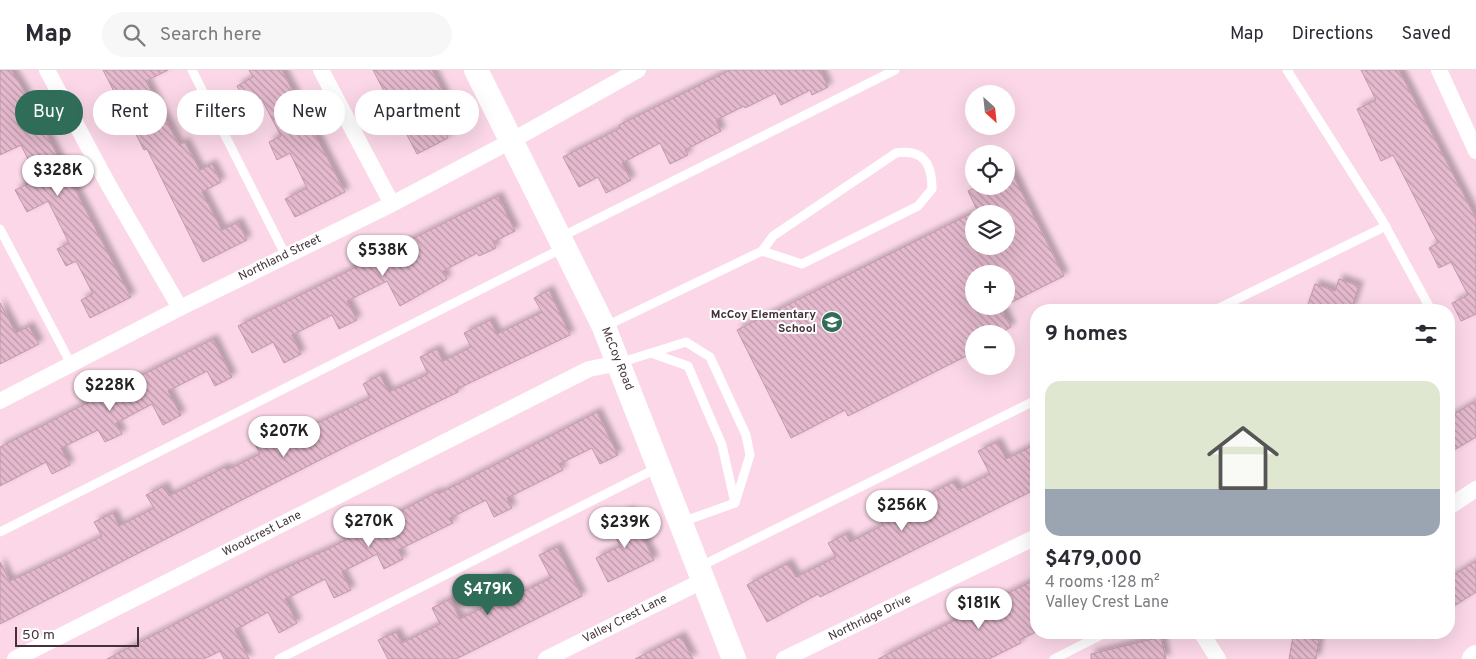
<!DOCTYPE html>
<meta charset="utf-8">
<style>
body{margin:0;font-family:Overpass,sans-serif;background:#f7f7f7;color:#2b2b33;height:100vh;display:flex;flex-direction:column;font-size:19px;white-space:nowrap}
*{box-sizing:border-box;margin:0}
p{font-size:16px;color:#7c7c81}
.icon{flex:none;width:28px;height:28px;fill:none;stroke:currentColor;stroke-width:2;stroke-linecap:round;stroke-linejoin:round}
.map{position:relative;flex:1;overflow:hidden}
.drawer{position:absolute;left:1030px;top:234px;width:425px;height:335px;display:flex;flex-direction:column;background:#fff;border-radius:20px;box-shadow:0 5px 20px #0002}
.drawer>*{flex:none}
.hud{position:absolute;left:15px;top:20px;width:475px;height:45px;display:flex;gap:10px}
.needle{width:32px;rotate:153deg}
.fabs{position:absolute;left:965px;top:15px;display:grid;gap:10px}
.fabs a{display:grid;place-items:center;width:50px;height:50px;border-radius:50%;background:#fff;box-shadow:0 5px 20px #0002;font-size:25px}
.scale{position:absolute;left:15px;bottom:12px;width:124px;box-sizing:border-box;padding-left:5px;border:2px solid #43323a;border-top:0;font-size:14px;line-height:18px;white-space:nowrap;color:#43323a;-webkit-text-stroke:4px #fff;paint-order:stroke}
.price{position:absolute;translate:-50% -42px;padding:0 11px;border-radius:18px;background:#fff;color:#222;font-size:16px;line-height:32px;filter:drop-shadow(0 1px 2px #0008)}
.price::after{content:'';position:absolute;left:50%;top:30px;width:15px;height:11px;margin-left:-8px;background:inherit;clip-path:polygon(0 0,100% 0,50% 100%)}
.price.selected{background:#306d58;color:#fff}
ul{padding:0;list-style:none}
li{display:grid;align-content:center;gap:10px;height:265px;padding:0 15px}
li span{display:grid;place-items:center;height:155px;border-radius:15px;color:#555}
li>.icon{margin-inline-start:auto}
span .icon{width:90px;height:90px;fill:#fffc;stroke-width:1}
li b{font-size:21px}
h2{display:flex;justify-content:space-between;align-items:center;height:60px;padding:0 15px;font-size:21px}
.pill{padding:0 18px;border-radius:22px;background:#fff;box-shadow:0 5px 20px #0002;font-size:18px;line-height:45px}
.pill.selected{background:#306d58;color:#fff}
header{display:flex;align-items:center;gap:30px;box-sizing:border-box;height:70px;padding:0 25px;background:#fff;border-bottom:1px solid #e1e1e2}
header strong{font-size:24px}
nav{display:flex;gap:28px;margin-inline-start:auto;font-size:18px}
.search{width:350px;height:45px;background:#f7f7f7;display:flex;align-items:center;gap:12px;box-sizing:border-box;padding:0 18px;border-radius:28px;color:#7c7c81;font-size:19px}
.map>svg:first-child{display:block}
.building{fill:url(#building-back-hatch);stroke:#c198ab;filter:url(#shadow)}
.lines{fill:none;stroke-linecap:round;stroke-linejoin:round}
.lane{stroke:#fff;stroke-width:9}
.street{stroke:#fff;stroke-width:16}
.secondary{stroke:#fff;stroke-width:24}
.labels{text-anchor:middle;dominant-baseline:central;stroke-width:4;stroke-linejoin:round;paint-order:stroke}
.street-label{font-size:12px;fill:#43323a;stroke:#fff}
.poi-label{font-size:12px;font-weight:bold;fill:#43323a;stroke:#fff;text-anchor:end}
</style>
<header>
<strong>Map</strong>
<div class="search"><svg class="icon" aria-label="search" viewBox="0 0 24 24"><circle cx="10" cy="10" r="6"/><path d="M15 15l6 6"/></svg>Search here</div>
<nav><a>Map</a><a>Directions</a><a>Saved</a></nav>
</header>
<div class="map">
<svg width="1476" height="589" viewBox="0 0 1476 589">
<defs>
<pattern id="building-back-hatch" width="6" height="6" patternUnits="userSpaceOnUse" patternTransform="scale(1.25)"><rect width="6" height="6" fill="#e5bace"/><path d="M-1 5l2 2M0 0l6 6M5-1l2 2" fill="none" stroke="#bb98a8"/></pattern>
<filter id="shadow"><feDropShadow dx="4.5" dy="-4.5" stdDeviation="2.5" flood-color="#0004"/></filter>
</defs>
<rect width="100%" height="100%" fill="#fbd7e7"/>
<path class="building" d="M0,0H11L23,19L131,227L90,248L81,230L93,224L76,191L66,196L57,179L69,173L48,131L27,142L15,120L38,109L21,75L0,85Z
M103,0H168L146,11L179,75L185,72L200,100L212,94L221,112L202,122L222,160L238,152L247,170L203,192L147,79L144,80Z
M249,0H282L345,122L295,147L285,129L307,118L290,83L277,90L269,72L281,66L261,28L247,35L237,16L253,7Z
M373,0H432L447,30L432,37L448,68L417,84Z
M730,0H820L828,17L812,25L810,20L781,35L775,23L745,38L744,36L716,50L721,61L685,80L688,85L670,94L660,73L622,93L631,110L606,123L598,107L579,117L563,87L620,58L619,55Z
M1361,0H1399L1476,148V244L1461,251L1452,233L1468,225L1451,192L1439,198L1429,178L1438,173L1393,85L1381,91L1357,39L1376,30Z
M1006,91L1064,206L1006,235V204H974V236H1000L1011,257L998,264H974V282L848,346L845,340L791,368L737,260L974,142V176H1006V144H979L968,121L978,116H1006Z
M498,126L515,161L493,172L496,178L479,186L477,183L443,201L447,209L400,236L387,211L347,231L357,250L339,259L332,245L292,265L301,284L284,293L273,272L252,283L238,256Z
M1339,209L1359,216L1351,240H1306L1315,214L1335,221Z
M549,220L570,265L457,319L458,322L349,375L0,554V492L10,511L65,485L102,466L94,452L113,443L119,456L154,438L146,425L164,416L169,426L225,397L227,400L260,384L253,370L274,359L280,371L370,328L363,314L380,305L389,322L428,304L420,287L437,279L443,291L471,277L464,263L490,250L497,264L542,242L534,228Z
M0,233L16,263L29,256L39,274L0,294Z
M213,269L232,307L215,316L207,301L168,321L181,345L163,355L152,334L116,353L122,364L105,372L98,360L61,378L70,395L52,404L46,392L0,416V377Z
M1476,331V367L1449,383V347Z
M597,342L618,385L600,394L592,378L559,394L563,400L507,428L512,438L494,447L486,430L450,448L453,453L398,480L403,489L384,499L377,484L342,502L351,520L334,528L325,509L285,529L297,553L279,563L268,542L235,560L249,589H224L220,581L204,589H107L272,504L330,478L437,422L438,424Z
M997,372L1006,389L1036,374V419L820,527L818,524L767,552L747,515L788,493L796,507L836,487L828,473L846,464L850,472L883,455L874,437L892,428L898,440L953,412L958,420L990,404L978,381Z
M630,441L654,490L608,512L596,488L620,476L608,451Z
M557,477L582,526L456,589H388L378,570L396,562L402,573L440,554L432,538L450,529L460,549L496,531L486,512L505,503L516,525L551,508L539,485Z
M1476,491V522L1449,539V508Z
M1036,509V562L1019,570L1021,573L989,589H878Z
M681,566L693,589H635Z
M1161,567L1166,589H1091V584Z
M1293,567L1319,570L1316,589H1289Z"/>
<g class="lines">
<path class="lane" d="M192,0L286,186
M1287,0L1382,150L1431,240
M0,159L71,294
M561,167L895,0
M1215,240L1386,156
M604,257L762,181L773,166L896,83C924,79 932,94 932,119L918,136L802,194L762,181
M651,283L688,296L722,375L735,433
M619,293L686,272L710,287L746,365L750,385L735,433
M682,452L735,433
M0,462L563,178
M699,497L1036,330
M279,589L657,398
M1054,589L1107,562"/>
<path class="street" d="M47,0L108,114L180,238
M321,0L392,134
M1439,0L1476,81
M0,331L180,238L392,134L511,71L638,0
M1449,437L1476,419
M1201,562L1218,589
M15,589L589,299L619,293
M546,589L704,510
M784,589L1036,467"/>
<path class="secondary" d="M476,0L604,257L734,589
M1474,589L1476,587"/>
</g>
<defs>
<g id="school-disc" transform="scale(1.125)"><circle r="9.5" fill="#306d58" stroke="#fff"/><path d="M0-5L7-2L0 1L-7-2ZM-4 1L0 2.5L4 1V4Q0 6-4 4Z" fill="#fff"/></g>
</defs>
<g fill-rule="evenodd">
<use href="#school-disc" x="832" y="252"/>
</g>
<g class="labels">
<g class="street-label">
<text transform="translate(280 188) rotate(-26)">Northland Street</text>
<text transform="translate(617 289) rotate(68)">McCoy Road</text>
<text transform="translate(262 464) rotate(-27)">Woodcrest Lane</text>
<text transform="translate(870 548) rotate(-26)">Northridge Drive</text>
<text transform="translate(625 549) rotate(-27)">Valley Crest Lane</text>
</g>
<g class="poi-label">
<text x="816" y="245">McCoy Elementary<tspan x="816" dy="14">School</tspan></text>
</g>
</g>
</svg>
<div class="fabs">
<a><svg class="needle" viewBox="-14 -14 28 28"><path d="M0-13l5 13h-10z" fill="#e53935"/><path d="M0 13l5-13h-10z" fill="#7c7c81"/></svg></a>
<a><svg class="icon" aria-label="locate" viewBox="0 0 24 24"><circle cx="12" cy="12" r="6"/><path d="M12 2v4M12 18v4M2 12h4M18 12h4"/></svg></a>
<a><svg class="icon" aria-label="layers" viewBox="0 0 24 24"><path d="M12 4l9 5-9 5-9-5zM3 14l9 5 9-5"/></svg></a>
<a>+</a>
<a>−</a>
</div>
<div class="scale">50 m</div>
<b class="price" style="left:58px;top:127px">$328K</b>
<b class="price" style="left:383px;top:207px">$538K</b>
<b class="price" style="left:110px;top:342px">$228K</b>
<b class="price" style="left:284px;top:388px">$207K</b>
<b class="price" style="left:902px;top:462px">$256K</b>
<b class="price" style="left:369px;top:478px">$270K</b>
<b class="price" style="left:625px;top:479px">$239K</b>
<b class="price selected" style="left:488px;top:546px">$479K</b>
<b class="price" style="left:979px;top:560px">$181K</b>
<div class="hud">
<a class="pill selected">Buy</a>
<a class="pill">Rent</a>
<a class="pill">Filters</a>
<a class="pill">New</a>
<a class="pill">Apartment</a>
</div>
<section class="drawer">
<h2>9 homes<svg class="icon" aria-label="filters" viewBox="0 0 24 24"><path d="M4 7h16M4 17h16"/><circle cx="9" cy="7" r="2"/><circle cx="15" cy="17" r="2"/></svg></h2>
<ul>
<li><span style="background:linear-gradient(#dfe7d0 70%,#9aa5b1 0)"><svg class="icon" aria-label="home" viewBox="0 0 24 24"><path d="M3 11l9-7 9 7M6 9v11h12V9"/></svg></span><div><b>$479,000</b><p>4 rooms · 128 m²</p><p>Valley Crest Lane</p></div></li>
</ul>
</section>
</div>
